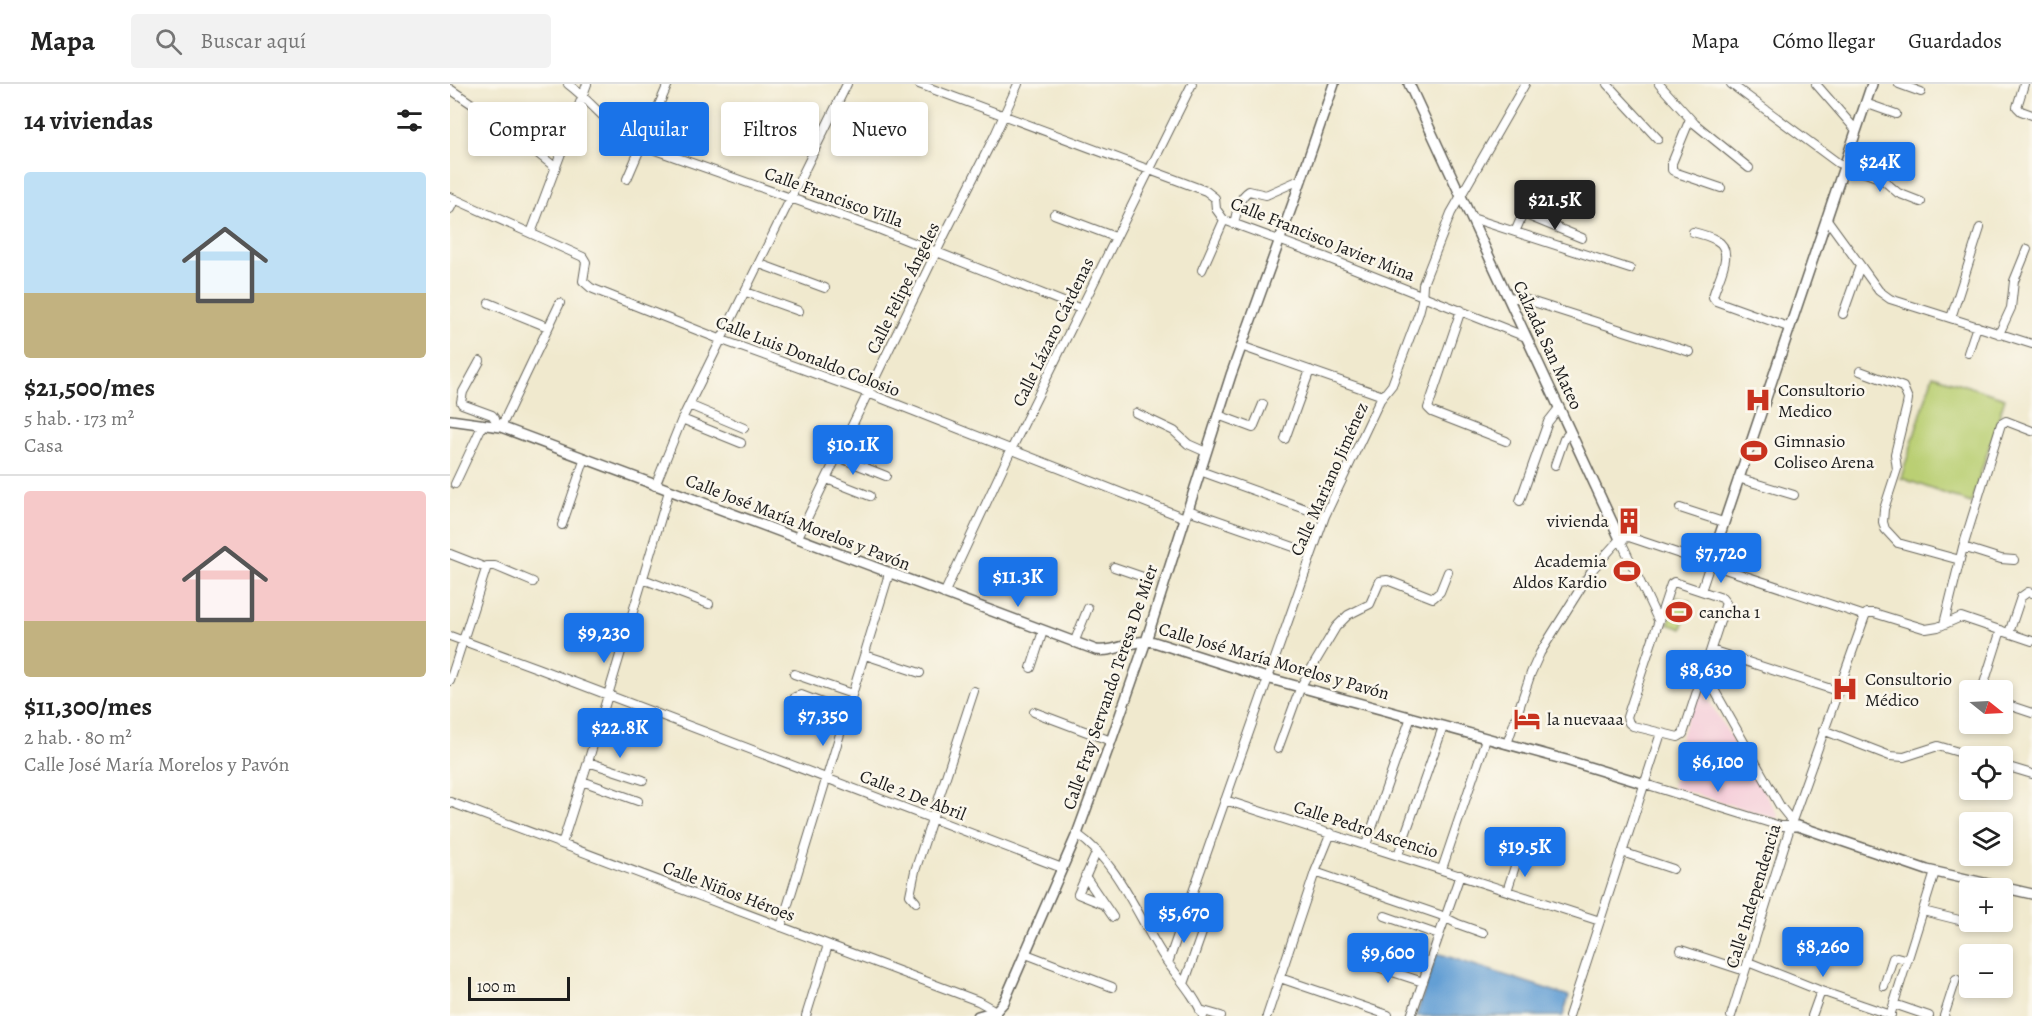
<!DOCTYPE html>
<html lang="es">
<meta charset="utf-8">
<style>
body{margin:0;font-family:Alegreya,serif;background:#f2f2f2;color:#222;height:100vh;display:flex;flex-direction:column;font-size:22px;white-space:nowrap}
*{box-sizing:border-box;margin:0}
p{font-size:20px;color:#767676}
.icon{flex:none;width:33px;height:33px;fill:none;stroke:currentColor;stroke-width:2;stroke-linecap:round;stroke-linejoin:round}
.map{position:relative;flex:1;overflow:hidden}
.details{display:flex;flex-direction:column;background:#fff;width:450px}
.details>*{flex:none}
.hud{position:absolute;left:18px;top:18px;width:570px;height:54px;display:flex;gap:12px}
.needle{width:39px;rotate:108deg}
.tools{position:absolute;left:1509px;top:596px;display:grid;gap:12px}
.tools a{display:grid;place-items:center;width:54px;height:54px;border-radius:6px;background:#fff;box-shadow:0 3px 9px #0003;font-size:30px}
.scale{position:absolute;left:18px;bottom:15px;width:102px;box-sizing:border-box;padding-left:6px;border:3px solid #1c1c1c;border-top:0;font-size:16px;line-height:21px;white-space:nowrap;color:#1c1c1c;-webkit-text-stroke:4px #fbf7ec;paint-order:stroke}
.price{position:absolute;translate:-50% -51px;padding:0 14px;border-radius:6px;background:#1a73e8;color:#fff;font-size:20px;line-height:39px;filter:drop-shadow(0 2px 3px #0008)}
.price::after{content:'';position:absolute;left:50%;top:36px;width:18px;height:14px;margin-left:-9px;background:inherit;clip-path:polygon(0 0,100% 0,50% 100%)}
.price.current{background:#222;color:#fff}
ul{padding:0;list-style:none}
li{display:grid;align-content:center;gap:12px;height:318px;padding:0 24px}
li+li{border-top:2px solid #e0e0e0}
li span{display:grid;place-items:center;height:186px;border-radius:6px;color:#555}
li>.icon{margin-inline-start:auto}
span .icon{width:108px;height:108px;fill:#fffc;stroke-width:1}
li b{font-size:26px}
h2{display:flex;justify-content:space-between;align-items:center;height:72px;padding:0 24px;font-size:26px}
.chip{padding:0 21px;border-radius:6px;background:#fff;box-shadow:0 3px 9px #0003;font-size:21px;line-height:54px}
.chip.current{background:#1a73e8;color:#fff}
header{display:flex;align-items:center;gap:36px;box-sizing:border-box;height:84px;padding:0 30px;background:#fff;border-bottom:2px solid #e0e0e0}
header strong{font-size:28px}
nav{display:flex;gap:33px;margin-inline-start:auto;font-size:21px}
.search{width:420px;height:54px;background:#f2f2f2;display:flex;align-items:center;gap:15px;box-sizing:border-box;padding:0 21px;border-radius:6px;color:#767676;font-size:22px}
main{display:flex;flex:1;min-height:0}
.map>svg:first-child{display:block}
.built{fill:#f5cfda}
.green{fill:#bacf73;stroke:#6b7648;stroke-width:1.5}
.water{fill:#649fd4;stroke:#405e78;stroke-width:1.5}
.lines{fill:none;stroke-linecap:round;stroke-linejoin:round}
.minor-tunnel{stroke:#c6c0aa;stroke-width:8;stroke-dasharray:8 4;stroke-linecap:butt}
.minor-casing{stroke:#66645a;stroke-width:10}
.major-casing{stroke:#66645a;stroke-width:12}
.minor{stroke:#fff;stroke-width:8}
.major{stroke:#fff;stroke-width:9}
.labels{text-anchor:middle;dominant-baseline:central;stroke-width:5;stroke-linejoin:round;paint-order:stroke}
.street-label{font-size:18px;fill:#1c1c1c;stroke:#fbf7ec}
.poi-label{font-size:18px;fill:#1c1c1c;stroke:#fbf7ec;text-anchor:start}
</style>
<header>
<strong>Mapa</strong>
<div class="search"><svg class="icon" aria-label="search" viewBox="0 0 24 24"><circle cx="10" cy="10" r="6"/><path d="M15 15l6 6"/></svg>Buscar aquí</div>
<nav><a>Mapa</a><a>Cómo llegar</a><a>Guardados</a></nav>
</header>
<main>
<section class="details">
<h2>14 viviendas<svg class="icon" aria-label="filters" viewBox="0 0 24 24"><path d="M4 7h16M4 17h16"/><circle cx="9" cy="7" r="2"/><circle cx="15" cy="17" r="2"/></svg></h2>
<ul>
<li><span style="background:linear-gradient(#bfe0f5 65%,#c2b280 0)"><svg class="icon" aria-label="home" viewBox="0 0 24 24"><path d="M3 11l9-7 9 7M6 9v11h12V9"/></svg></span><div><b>$21,500/mes</b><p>5 hab. · 173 m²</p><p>Casa</p></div></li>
<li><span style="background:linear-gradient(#f6c9c9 70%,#c2b280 0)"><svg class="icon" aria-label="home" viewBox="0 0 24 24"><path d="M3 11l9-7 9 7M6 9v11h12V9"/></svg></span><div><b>$11,300/mes</b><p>2 hab. · 80 m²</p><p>Calle José María Morelos y Pavón</p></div></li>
</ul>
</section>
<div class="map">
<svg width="1582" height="932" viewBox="0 0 1582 932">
<rect width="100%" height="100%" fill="#fbf7ec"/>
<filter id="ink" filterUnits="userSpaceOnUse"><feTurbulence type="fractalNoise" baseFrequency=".0167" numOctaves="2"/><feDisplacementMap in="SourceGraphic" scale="12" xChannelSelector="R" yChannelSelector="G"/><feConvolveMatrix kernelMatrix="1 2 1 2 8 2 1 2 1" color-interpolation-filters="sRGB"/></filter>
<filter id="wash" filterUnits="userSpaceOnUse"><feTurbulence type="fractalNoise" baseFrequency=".008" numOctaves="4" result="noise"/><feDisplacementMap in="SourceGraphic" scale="24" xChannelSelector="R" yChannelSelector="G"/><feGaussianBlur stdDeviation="1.35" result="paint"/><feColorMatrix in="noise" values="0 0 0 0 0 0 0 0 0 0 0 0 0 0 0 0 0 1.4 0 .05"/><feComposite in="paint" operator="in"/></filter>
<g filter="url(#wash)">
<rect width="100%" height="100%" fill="#f0e9ce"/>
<path class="built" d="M1246,603L1252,605L1328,731L1327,735L1222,703L1236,660L1230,657Z"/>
<path class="green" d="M1483,291L1555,314L1521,419L1451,394Z
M1226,513L1240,517L1232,545L1218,540Z"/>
<path class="water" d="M987,869L1119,912L1113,932H966Z"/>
</g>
<g filter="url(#ink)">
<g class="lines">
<path class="minor-tunnel" d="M696,494L708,498"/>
<g class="minor-casing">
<path id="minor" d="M118,0C142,18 161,45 188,60L431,146L631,225
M469,0L756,107L765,114L766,125L774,136L875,173L1076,253
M1157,0L1208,55
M1209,0L1245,40L1299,84
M1281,0L1388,79L1432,95L1448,109L1471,118
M1366,0L1406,46
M1449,0L1471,8
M1574,0L1567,23L1571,27L1582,31
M0,5L44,35L105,83
M1415,19L1446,30
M1240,35L1222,79V86L1227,89L1271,104
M177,95L218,0
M0,113L133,173L136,178L133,197L141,204L272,256L418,309L735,434
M0,125L5,115
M604,130L665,153
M1022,134L1180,185
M1376,134L1429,207L1440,215L1582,260
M784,140C787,128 788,114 799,107L816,111L852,95
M1065,148L1072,132L1076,131L1132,154
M1243,148C1251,150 1259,152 1266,156C1287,167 1266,197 1263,213L1266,217L1338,243
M81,149L137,0
M310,180L375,204
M752,186L774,136
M296,208L349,227
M1058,213L1074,215L1240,268
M39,219L98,243
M1011,226L978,324L982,328L1056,357
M1393,230L1410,182
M1501,234L1530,144
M1549,250L1561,224L1564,197L1577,165
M791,262L933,312
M1518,269L1527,242
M30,277L13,308L11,318L12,320L42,331L45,335L47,342
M1410,287L1453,303L1458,315L1457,321L1445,370L1447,385L1434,425L1433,438L1435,445L1448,459L1510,476
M239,321L294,344
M686,329L724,347L738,360L756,368
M768,331L803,344L813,320
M232,335L291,359
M51,343L110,219
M835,355L860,286
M388,373L436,392
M1105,381L1114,355L1120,348
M750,387L875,432
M1288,394L1344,411
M377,395L420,412
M5,400L33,340
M205,402L232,335L397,0
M1070,417L1098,338L1109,324
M1230,424L1273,438
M738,426L861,469
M112,441L135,374
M348,453L495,150L545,51L568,0
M1170,455L1179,453L1415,532L1417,529H1424L1476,545L1488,543L1511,533L1582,557
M1170,455L1208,536
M1513,463L1551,475L1564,476
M0,470L36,484
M664,483L696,494
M193,495L259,520
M1224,498L1272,514L1276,519L1233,650L1228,653L1183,642L1179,639L1177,633L1221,500Z
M1251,507L1260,480
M494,510L561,366L742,0
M1494,540L1513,463L1551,340L1556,337L1582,347
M1559,549L1571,513L1578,508L1582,509
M0,552L87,584L612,784
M624,559L638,524
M1261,566L1387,607
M415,571L470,589
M581,584L593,547
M1253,586L1330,722L1342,737
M344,590L402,610
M0,597L37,482H45L83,498
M1532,606L1551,546
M1552,619L1582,629
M584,628L661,657
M1520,640L1521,639
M391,645L344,627L341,624L345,613L351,611L396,628
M1373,646L1440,672L1454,673L1488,662L1522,672
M1057,660L1081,589L1090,569L1142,486L1170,455
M828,665L851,602L886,543L898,531L920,520L930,497L937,496L983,514L990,508L998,488
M138,678L193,696
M1552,681L1582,690
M132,697L188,717
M1195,700L1330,742H1340
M775,716L1150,837
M0,718L499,906L528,917L546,927V932
M627,750C667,778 686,829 712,870C725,891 744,909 753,932
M112,760L138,678L219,407
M916,761L961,633
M647,767L628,810L653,820
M1172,768L1223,785
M948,771L993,643
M992,785L1036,655
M865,788L990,831L1008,840L1033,849
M635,792L663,833
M1057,807L1068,773
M466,818L460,811L465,787L524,607
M1473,827L1529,841
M935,832L989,851
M331,843L439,490
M1231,866L1295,887
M576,870L662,903
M912,878L973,898
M1298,878L1371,907L1441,931
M718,879L875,432L930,316L942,301L969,229L972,217L973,200L1001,129L1075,0
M830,894L938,931
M734,900L759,829
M1434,902L1443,874L1447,873L1458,876
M1444,920L1479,932
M750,926L771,932
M356,932L378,861
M817,932L865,788L881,749
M961,932L1010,791
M1119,932L1211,649
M1281,932L1342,737L1415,532
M1362,932L1371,907
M1440,932L1485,788
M1494,932L1506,895"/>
</g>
<g class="major-casing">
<path id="major" d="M959,0L1170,455
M0,336L51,343L646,566C667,569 684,554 704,558L817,594L1116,676L1195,700
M1260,480L1422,0
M1340,742H1348L1477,786L1582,810
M528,932L546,927L554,918L627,750L661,657L696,557L781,291L847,108L884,0"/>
</g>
<use href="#minor" class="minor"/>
<use href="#major" class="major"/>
</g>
</g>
<defs>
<g id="hospital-bare" transform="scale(2.07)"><path d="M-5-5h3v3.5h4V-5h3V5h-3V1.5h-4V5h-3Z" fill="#c8321e" stroke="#fbf7ec" stroke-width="2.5" paint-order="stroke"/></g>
<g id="stadium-bare" transform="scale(2.07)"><path d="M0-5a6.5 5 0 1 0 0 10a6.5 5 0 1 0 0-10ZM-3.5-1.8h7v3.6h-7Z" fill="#c8321e" stroke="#fbf7ec" stroke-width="2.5" paint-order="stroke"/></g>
<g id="building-bare" transform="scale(2.07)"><path d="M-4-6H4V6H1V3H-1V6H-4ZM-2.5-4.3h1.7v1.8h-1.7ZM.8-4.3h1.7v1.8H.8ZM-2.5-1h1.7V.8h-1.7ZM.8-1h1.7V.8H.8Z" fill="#c8321e" stroke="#fbf7ec" stroke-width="2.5" paint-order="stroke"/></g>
<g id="hotel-bare" transform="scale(2.07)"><path d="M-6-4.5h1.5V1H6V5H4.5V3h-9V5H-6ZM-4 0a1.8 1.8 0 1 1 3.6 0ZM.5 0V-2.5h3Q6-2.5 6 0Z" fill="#c8321e" stroke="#fbf7ec" stroke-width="2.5" paint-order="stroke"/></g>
</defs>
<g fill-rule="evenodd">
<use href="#hospital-bare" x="1308" y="316"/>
<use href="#stadium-bare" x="1304" y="367"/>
<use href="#building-bare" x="1179" y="437"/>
<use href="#stadium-bare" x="1177" y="487"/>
<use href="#stadium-bare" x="1229" y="528"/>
<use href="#hospital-bare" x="1395" y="605"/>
<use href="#hotel-bare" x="1077" y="635"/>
</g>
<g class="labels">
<g class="street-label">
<text transform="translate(384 113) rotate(20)">Calle Francisco Villa</text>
<text transform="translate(873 155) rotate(22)">Calle Francisco Javier Mina</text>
<text transform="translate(453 204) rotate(-64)">Calle Felipe Ángeles</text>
<text transform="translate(603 248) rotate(-64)">Calle Lázaro Cárdenas</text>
<text transform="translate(1098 261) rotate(65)">Calzada San Mateo</text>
<text transform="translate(358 272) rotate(21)">Calle Luis Donaldo Colosio</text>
<text transform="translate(879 395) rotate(-66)">Calle Mariano Jiménez</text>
<text transform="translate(348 438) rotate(21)">Calle José María Morelos y Pavón</text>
<text transform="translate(824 577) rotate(16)">Calle José María Morelos y Pavón</text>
<text transform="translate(660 603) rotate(-71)">Calle Fray Servando Teresa De Mier</text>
<text transform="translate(463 711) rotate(21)">Calle 2 De Abril</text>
<text transform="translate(916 745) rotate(18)">Calle Pedro Ascencio</text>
<text transform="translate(279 807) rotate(21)">Calle Niños Héroes</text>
<text transform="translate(1303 812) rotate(-73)">Calle Independencia</text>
</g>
<g class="poi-label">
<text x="1328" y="306">Consultorio<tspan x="1328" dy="21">Medico</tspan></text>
<text x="1324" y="357">Gimnasio<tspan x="1324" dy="21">Coliseo Arena</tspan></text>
<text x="1159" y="437" text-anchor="end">vivienda</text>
<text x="1157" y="477" text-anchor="end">Academia<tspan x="1157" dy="21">Aldos Kardio</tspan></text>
<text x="1249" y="528">cancha 1</text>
<text x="1415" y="595">Consultorio<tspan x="1415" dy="21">Médico</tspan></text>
<text x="1097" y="635">la nuevaaa</text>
</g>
</g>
</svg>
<div class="tools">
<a><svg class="needle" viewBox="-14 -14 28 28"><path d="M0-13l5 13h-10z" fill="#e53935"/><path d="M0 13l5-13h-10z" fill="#767676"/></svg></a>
<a><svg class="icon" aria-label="locate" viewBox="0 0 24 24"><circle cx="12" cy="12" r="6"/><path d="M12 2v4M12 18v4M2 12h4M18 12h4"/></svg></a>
<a><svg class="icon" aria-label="layers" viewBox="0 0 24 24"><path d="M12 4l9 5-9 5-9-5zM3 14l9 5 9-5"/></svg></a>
<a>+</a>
<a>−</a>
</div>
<div class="scale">100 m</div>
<b class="price" style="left:1430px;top:109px">$24K</b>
<b class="price current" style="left:1105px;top:147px">$21.5K</b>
<b class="price" style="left:403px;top:392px">$10.1K</b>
<b class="price" style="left:1271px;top:500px">$7,720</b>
<b class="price" style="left:568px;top:524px">$11.3K</b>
<b class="price" style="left:154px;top:580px">$9,230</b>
<b class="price" style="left:1256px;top:617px">$8,630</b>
<b class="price" style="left:373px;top:663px">$7,350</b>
<b class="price" style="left:170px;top:675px">$22.8K</b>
<b class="price" style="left:1268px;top:709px">$6,100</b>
<b class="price" style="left:1075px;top:794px">$19.5K</b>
<b class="price" style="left:734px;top:860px">$5,670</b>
<b class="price" style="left:1373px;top:894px">$8,260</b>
<b class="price" style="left:938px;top:900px">$9,600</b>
<div class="hud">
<a class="chip">Comprar</a>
<a class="chip current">Alquilar</a>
<a class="chip">Filtros</a>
<a class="chip">Nuevo</a>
</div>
</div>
</main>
